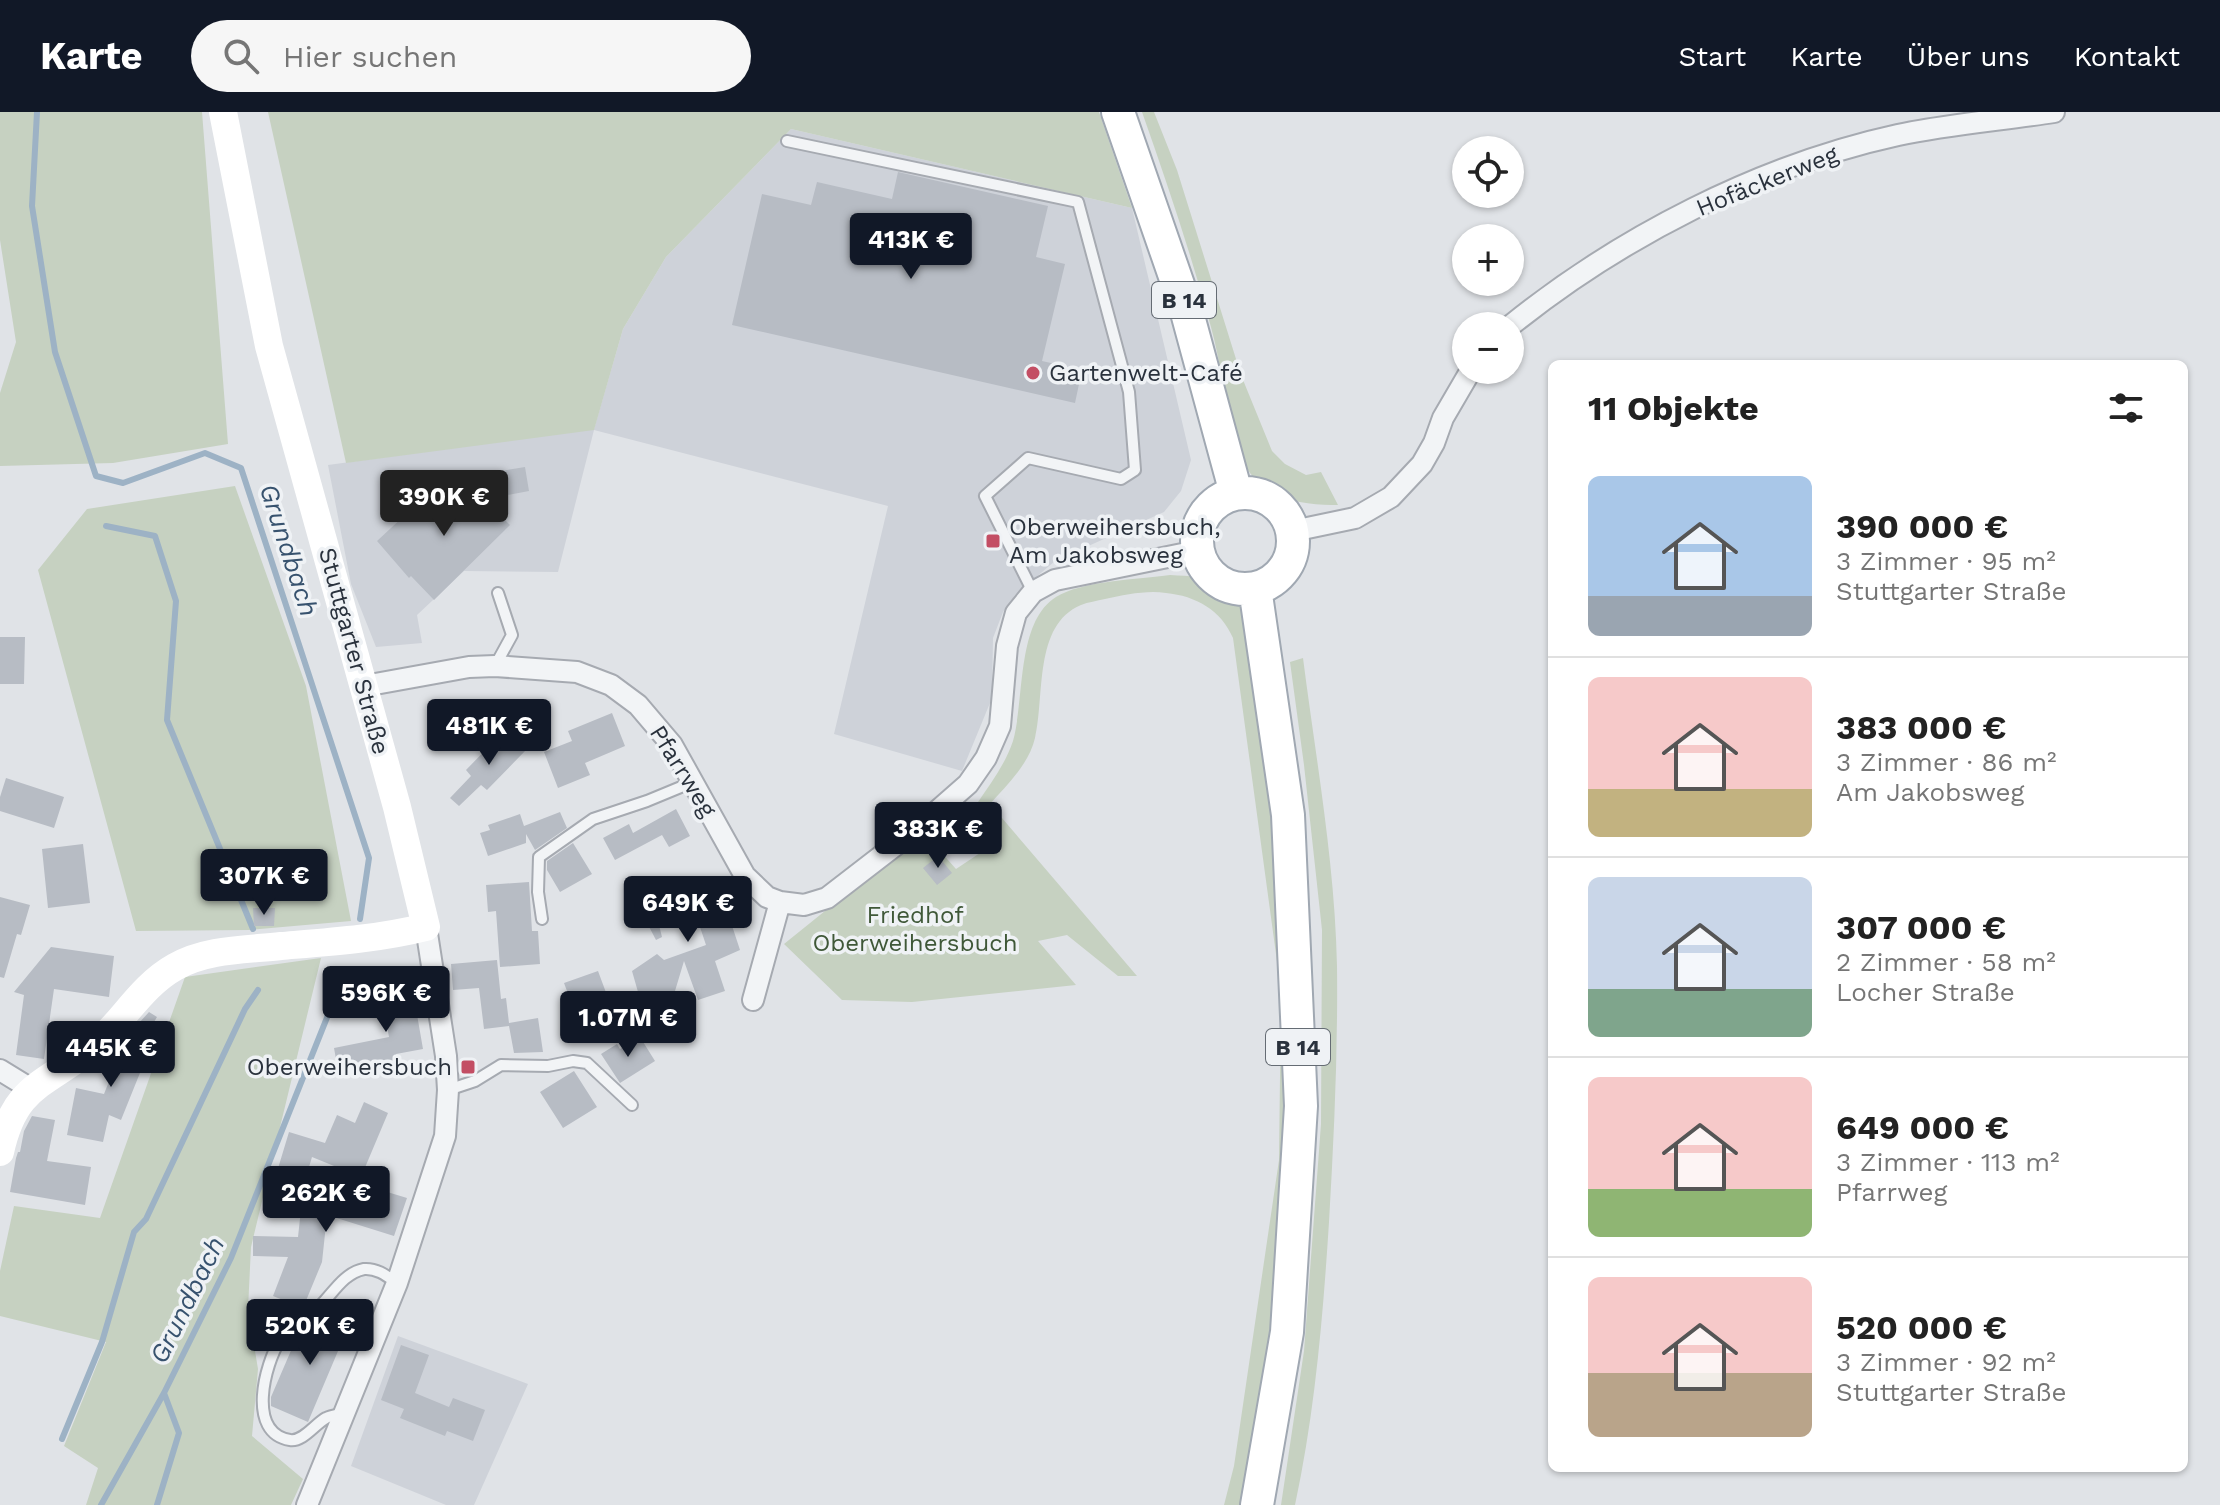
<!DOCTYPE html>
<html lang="de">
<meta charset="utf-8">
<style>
body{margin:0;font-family:"Work Sans",sans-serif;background:#f6f6f6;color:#222;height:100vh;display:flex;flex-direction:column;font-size:30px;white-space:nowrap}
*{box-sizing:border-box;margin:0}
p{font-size:26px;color:#767676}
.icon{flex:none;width:44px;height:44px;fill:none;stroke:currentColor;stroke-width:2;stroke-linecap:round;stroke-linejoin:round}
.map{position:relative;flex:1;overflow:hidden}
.details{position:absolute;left:1548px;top:248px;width:640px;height:1112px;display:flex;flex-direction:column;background:#fff;border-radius:12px;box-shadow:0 2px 6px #0004}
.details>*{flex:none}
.buttons{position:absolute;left:1452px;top:24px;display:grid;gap:16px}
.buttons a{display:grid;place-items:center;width:72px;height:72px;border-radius:50%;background:#fff;box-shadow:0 2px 6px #0004;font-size:40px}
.price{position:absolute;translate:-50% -68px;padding:0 18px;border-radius:8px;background:#111827;color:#fff;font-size:26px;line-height:52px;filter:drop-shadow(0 2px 4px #0008)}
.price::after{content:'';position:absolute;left:50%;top:48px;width:24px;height:18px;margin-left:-12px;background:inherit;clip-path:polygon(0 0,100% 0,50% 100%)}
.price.selected{background:#222;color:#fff}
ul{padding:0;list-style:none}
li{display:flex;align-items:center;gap:24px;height:200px;padding:0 40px}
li+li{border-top:2px solid #e0e0e0}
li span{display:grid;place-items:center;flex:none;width:224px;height:160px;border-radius:12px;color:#555}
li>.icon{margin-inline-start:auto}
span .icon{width:96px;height:96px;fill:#fffc;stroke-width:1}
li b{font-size:34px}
h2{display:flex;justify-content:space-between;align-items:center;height:96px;padding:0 40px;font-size:34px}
header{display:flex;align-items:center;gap:48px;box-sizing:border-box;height:112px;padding:0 40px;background:#111827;color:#fff}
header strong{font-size:38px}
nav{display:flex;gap:44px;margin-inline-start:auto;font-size:28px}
.search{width:560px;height:72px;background:#f6f6f6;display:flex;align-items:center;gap:20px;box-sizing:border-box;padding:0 28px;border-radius:44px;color:#767676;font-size:30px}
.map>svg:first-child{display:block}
.built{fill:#ced2d9}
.green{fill:#c6d1c1}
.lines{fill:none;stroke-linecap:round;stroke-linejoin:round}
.stream{stroke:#9db2c5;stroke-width:6}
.building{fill:#b7bcc4}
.lane-casing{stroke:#a6aab1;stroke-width:14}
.street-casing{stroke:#a6aab1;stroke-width:24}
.primary-casing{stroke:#a0a8b2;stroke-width:36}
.lane{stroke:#f2f4f6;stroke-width:10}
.street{stroke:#f2f4f6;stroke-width:20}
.secondary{stroke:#fff;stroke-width:28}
.primary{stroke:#fff;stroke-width:32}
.poi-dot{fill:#c34e64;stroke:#eff2f5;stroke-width:3}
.labels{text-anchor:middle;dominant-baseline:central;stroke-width:7;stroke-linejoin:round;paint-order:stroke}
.shield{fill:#eff2f5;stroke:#656c74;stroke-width:2}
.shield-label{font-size:22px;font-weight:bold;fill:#2a323d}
.street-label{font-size:24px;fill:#2a323d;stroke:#eff2f5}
.poi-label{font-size:24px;fill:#2a323d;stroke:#eff2f5;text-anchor:start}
.park-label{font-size:24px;fill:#3f5838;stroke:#eff2f5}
.water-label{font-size:26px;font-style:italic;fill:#37526e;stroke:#eff2f5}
</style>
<header>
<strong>Karte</strong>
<div class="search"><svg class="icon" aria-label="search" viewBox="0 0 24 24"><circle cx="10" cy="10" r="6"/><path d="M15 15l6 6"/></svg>Hier suchen</div>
<nav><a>Start</a><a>Karte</a><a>Über uns</a><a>Kontakt</a></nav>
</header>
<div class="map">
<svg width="2220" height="1393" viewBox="0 0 2220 1393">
<rect width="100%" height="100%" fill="#e0e3e7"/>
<path class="built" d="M791,17L1132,96L1191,348L1181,379L1164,400L1055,449L1015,483L1003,500L993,526L992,586L962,659L834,622L888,394L594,318L558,460L464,459L417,503L422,531L376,535L351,472L328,353L594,317L623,217L666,145Z
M398,1224L528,1272L474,1393H446L351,1354Z"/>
<path class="green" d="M0,0H202L228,332L113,351L0,354V281L16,230L0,128Z
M268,0H1099L1132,96L791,17L666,145L623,217L594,318L346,351Z
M1142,0H1154L1177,58L1241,263L1272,339L1285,352L1306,363L1321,360L1338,393C1307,394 1270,388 1250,361C1244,353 1242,342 1238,333C1224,294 1222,254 1211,215C1191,142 1167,71 1142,0Z
M235,374L306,574L351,809L249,818L136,819L38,458L87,397Z
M1170,463C1212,465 1221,467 1246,502L1278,678L1297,1011L1266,1277L1242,1393H1224L1234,1354L1279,1048L1281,879L1233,526C1221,498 1196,484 1166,481C1146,478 1125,483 1105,487C1097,489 1088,490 1081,493C1033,513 1045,585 1035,626C1029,652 1007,673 990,692L1137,864H1118L1067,823L1038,829L1076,873L912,890L842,888L784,832L923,720L956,757L1001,727L976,693C990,672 1005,653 1013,629C1025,587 1016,510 1056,485C1081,469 1140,467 1170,463Z
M1303,546C1316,648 1335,751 1337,854C1338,939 1334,1025 1329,1110C1323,1204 1315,1300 1295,1393H1281L1304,1239L1321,1012L1322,818L1304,653L1290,550Z
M321,846L251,1135L248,1197L258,1257L252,1324L303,1367L291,1393H86L98,1356L64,1334L106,1230L0,1204V1159L14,1094L100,1106L185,865Z"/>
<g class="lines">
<path class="stream" d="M37,0L32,94L55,240L96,364L123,371L205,341L241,356L369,746L360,807
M106,414L155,424L176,489L167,608L253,817
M62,1327L102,1230L134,1120L146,1107L245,897L258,878
M101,1393L164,1281L231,1146L346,858
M157,1393L179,1321L164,1281"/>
</g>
<path class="building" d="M898,60L1048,94L1036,145L1065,152L1042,249L1082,258L1075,291L732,213L762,82L811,93L817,70L892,87Z
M525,355L529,379L486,387L483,362Z
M461,365L510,413L434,488L411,464L409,466L377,429L405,403L410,409Z
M0,525H25L24,572H0Z
M612,601L625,634L585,651L590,663L558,676L544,640L572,629L568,619Z
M504,619L525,639L487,678L481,673L459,694L450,686L471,664L466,658Z
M6,666L64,685L54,716L0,699V685Z
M676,697L690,724L669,735L662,723L615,748L603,726L629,712L633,721Z
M560,700L567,716L535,738L526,722V731L488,744L480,721L490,718L488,713L520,702L524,714Z
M573,731L592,762L560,780L547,758V749Z
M83,732L90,791L48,796L42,737Z
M938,744L952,761L937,773L923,756Z
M717,768L740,838L715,849L725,879L698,888L684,849L672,889L640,887L632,859L657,842L664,848L706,833L695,800L658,809L662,825L656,828L634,786L650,782L653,791Z
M529,770L532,819H538L540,852L500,855L496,799L488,800L486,773Z
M0,785L30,793L21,823L17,822L4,866L0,865Z
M253,796H275L274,814H254Z
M51,835L114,844L109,885L54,877L44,947L16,943L24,883L14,880Z
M497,848L501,887L506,886L509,911L538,906L543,940L514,941L509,914L484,917L479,876L453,878L451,852Z
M598,859L611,894L577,906L564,871Z
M411,868L423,937L396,942L398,953L339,964L334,936L389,925L380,874Z
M149,900L157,905L135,942L146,946L121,1008L109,1003L103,1030L67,1023L76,976L104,982L122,937L118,934Z
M640,925L655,949L620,971L601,942L617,932L620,937Z
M574,959L597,995L563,1016L540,980Z
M364,990L388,1001L361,1065L312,1045L301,1082L273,1073L289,1020L325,1031L337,1003L355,1011Z
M32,1004L55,1008L47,1049L91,1055L85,1093L10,1080L16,1046L18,1040H20L24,1019Z
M348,1068L407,1086L394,1124L327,1103L322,1150L303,1196L273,1184L288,1145L253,1144V1124L298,1125L303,1079L340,1091Z
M335,1202L359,1212L349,1235L341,1232L308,1310L271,1294V1285L299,1220L306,1215L326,1223Z
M401,1233L429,1243L415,1281L449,1295L453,1286L485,1298L473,1329L447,1319L445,1324L400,1306L404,1297L381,1288Z"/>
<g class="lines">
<g class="lane-casing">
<path id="lane" d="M787,29L1078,90L1129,280L1135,358L1121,367L1028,346L985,384L1033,480
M495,554L512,523L498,481
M542,807L538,780L539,745L593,707L647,689L693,670
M448,978L475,969L501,953L548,954L573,949L587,951L632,993
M343,1302C337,1303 331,1303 326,1306C315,1312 303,1330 290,1328C246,1321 265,1252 280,1228C289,1213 306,1207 318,1196C332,1183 343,1161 364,1157C377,1156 387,1164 397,1171"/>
</g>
<g class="street-casing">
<path id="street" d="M1510,214C1619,126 1760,53 1898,23C1950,12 2003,8 2054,0
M1293,419L1355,406L1391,385L1422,352L1434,331L1443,306L1471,258
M364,574L469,555L495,554L577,560L611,573L638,593L672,633L745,764L767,785L780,790L804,793L827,786L919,715L968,672L986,646L1000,614L1007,534L1016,501L1033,480L1055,468L1197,439
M753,888L780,790
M0,958L31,977
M307,1393L397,1171L445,1024L448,978L446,944L426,815"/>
</g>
<g class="primary-casing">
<path id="primary" d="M1118,0L1185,193L1236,381
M1197 429a48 48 0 1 1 96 0a48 48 0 1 1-96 0Z
M1255,476L1288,703L1301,994L1287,1220L1257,1393"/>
</g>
<use href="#lane" class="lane"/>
<use href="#street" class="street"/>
<path class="secondary" d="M0,1040C14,976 41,974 88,939C120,915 139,875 175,855C207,837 245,838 281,834C330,830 378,827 426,815L397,695L269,234L223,0"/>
<use href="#primary" class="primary"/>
</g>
<g class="poi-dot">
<circle cx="1033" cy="261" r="8"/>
<rect x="985" y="421" width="16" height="16" rx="4"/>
<rect x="460" y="947" width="16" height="16" rx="4"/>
</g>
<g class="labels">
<g class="shield">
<rect x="1152" y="170" width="64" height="36" rx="6"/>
<rect x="1266" y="917" width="64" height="36" rx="6"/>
</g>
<g class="shield-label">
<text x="1184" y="188">B 14</text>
<text x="1298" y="935">B 14</text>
</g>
<g class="street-label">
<text transform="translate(1767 69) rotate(-22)">Hofäckerweg</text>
<text transform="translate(354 539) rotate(75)">Stuttgarter Straße</text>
<text transform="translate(683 659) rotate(58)">Pfarrweg</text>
</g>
<g class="poi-label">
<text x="1049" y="261">Gartenwelt-Café</text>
<text x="1009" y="415">Oberweihersbuch,<tspan x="1009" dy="28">Am Jakobsweg</tspan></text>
<text x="452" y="955" text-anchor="end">Oberweihersbuch</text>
</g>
<g class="park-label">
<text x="915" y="803">Friedhof<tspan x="915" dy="28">Oberweihersbuch</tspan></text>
</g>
<g class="water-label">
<text transform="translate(289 438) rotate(72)">Grundbach</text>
<text transform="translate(187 1188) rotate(-64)">Grundbach</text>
</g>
</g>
</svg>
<div class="buttons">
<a><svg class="icon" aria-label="locate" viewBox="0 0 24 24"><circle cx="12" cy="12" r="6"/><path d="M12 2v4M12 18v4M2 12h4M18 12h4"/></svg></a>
<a>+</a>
<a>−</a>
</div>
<b class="price" style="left:911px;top:169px">413K €</b>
<b class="price selected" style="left:444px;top:426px">390K €</b>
<b class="price" style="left:489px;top:655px">481K €</b>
<b class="price" style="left:938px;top:758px">383K €</b>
<b class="price" style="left:264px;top:805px">307K €</b>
<b class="price" style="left:688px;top:832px">649K €</b>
<b class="price" style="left:386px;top:922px">596K €</b>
<b class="price" style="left:628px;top:947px">1.07M €</b>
<b class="price" style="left:111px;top:977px">445K €</b>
<b class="price" style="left:326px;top:1122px">262K €</b>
<b class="price" style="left:310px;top:1255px">520K €</b>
<section class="details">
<h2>11 Objekte<svg class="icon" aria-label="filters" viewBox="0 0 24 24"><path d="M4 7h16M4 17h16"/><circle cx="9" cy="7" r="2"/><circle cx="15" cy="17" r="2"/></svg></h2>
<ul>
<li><span style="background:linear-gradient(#a9c7e8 75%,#9aa5b1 0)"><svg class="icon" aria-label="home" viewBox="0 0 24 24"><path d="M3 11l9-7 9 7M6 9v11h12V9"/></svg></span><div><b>390 000 €</b><p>3 Zimmer · 95 m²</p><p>Stuttgarter Straße</p></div></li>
<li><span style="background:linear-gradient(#f6c9c9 70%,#c2b280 0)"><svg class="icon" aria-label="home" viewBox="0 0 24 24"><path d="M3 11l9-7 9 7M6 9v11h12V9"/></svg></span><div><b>383 000 €</b><p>3 Zimmer · 86 m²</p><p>Am Jakobsweg</p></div></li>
<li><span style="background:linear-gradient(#c9d6e8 70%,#7fa58c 0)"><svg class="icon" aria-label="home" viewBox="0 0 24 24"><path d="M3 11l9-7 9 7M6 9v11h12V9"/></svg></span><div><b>307 000 €</b><p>2 Zimmer · 58 m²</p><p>Locher Straße</p></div></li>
<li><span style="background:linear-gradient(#f6c9c9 70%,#8fb573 0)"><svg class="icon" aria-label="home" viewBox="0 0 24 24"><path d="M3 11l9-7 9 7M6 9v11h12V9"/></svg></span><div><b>649 000 €</b><p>3 Zimmer · 113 m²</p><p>Pfarrweg</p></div></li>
<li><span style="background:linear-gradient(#f6c9c9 60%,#b9a48a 0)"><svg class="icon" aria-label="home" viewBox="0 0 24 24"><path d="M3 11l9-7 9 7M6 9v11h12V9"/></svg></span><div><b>520 000 €</b><p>3 Zimmer · 92 m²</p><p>Stuttgarter Straße</p></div></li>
</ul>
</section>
</div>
